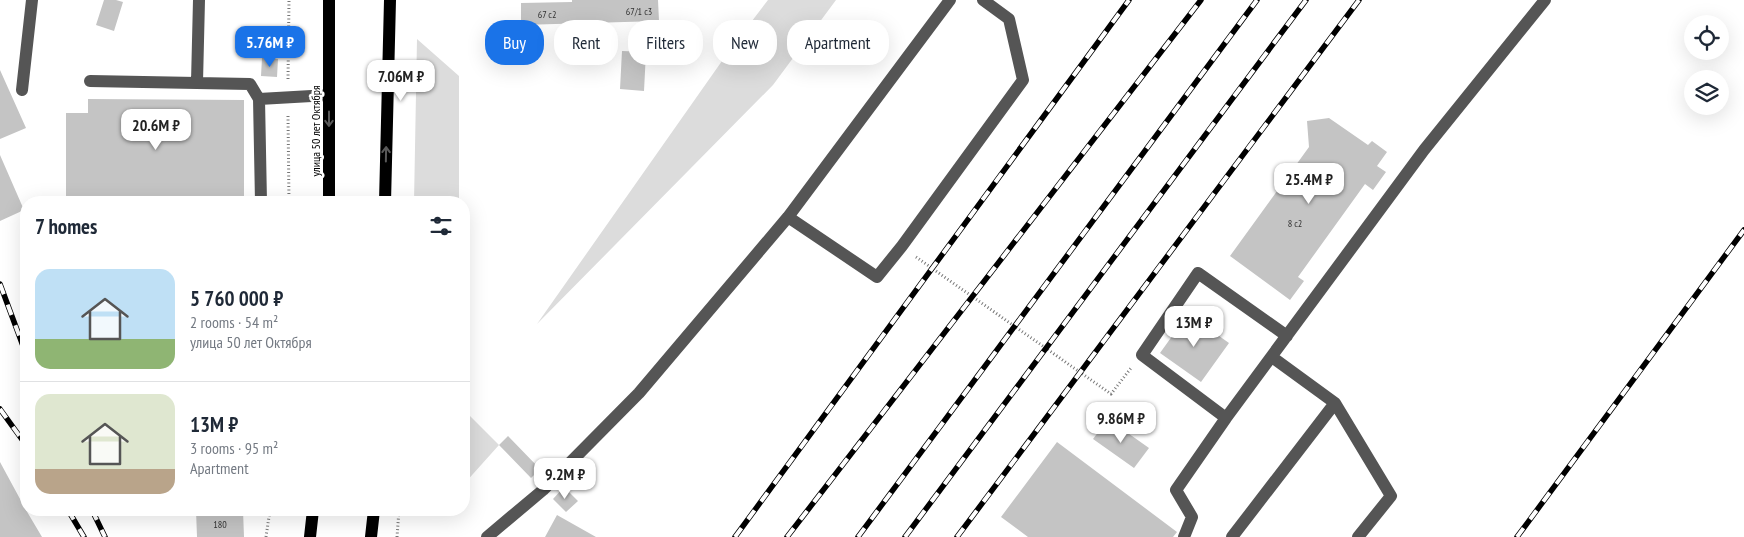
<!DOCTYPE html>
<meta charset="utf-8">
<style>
body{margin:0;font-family:"PT Sans Narrow",sans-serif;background:#f2f2f3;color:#1f2937;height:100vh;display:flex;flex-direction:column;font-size:19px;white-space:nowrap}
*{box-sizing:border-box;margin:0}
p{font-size:16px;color:#747a83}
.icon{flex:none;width:28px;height:28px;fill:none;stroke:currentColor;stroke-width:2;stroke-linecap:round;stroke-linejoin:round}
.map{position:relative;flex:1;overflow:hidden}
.drawer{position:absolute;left:20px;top:196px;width:450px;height:320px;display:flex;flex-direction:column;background:#fff;border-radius:20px;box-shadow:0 5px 20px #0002}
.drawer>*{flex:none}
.banner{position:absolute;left:485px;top:20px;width:475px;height:45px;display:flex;gap:10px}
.fabs{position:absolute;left:1684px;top:15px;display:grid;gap:10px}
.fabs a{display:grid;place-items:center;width:45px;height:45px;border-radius:50%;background:#fff;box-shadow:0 5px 20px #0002;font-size:25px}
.price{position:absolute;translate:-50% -42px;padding:0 11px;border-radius:10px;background:#fff;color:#222;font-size:16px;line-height:32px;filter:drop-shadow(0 1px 2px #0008)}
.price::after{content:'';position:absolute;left:50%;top:30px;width:15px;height:11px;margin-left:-8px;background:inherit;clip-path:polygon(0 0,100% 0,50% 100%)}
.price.current{background:#1a73e8;color:#fff}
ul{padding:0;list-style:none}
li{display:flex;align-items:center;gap:15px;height:125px;padding:0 15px}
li+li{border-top:1px solid #e0e1e3}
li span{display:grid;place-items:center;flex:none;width:140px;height:100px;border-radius:15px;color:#555}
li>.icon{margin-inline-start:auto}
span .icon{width:60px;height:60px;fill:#fffc;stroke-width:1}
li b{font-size:21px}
h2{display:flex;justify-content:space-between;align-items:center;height:60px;padding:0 15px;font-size:21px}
.pill{padding:0 18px;border-radius:20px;background:#fff;box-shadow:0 5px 20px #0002;font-size:18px;line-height:45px}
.pill.current{background:#1a73e8;color:#fff}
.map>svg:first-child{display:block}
.green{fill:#dcdcdc}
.building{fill:#c4c4c4}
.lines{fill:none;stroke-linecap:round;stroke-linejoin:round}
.path{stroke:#777;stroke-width:3;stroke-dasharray:1 2.5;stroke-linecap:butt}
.minor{stroke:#555;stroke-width:12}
.major{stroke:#000;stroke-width:12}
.rail-casing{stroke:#000;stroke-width:5.5}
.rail{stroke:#fff;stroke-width:4;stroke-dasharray:11;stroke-linecap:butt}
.oneway{stroke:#595959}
.labels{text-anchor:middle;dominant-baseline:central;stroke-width:5;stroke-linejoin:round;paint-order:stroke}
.number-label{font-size:10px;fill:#313131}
.street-label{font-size:12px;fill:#000;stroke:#fff}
</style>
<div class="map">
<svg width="1744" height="537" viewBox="0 0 1744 537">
<rect width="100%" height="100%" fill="#fff"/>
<path class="green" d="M768,0H836L773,85L537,324L729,51Z
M417,39L459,76V202H414Z
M464,410L499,445L464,484Z"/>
<path class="building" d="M104,0H116L123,2L114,31L96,25Z
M572,0H658L659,21L521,25V3L572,2Z
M622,51L646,52L644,91L620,89Z
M262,58L278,59L277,77L261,76Z
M0,70L26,128L0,139Z
M88,99L244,100V202H66V113H88Z
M1329,118L1368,145L1372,141L1387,152L1377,166L1386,172L1373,190L1365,184L1298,277L1304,281L1290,300L1230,256L1309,147L1307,121Z
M0,155L24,210L0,221Z
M1188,314L1229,343L1201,382L1160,353Z
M1108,419L1149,448L1134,468L1093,439Z
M508,436L540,469L531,478L499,445Z
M1057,442L1177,532L1173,537H1028L1001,517Z
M0,462L26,510L42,537H0Z
M564,487L578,501L566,512L553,499Z
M196,510H243L244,537H197Z
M557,515L596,537H545Z"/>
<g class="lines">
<path class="path" d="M288,79L289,0
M288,116L289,202
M916,257L1111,394L1131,368
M266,537L270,510
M397,537L399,510"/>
<path class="minor" d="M90,81L250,84L259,99
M197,82L199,0
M22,90L32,0
M261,202L259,99L329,95
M788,217L877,277L902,246L1023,80L1009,19L983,0
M1335,403L1391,496L1358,537
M1226,418L1142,355L1198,273L1287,336
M487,537L543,490L639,393L788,217L950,0
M1184,537L1192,517L1176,490L1226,418L1424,150L1545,0
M1232,537L1335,403L1272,357"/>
<path class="major" d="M329,202V0
M385,202L390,0
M310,537L313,510
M371,537L374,510"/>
<g class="rail-casing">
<path id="rail" d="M0,284L26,354
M0,409L26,445
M68,510L84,537
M92,510L105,537
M735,537L1129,0
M787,537L1201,0
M858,537L1257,0
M905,537L1306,0
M957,537L1359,0
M1517,537L1744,230"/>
</g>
<use href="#rail" class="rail"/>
</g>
<defs><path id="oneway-shaft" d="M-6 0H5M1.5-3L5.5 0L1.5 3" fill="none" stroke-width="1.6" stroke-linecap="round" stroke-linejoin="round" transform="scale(1.25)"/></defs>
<g class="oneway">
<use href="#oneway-shaft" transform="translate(329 119) rotate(90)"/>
<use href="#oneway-shaft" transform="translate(386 154) rotate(-89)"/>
</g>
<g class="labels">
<g class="number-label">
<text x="639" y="11">67/1 с3</text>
<text x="547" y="14">67 с2</text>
<text x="1295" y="223">8 с2</text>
<text x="220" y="524">180</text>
</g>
<g class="street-label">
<text transform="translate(315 131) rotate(-90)">улица 50 лет Октября</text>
</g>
</g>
</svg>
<div class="fabs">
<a><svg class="icon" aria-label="locate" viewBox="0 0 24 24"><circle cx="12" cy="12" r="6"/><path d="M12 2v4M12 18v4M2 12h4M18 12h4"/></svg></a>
<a><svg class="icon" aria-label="layers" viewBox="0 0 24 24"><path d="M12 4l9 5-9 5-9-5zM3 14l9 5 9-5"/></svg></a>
</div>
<b class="price current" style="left:270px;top:68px">5.76M ₽</b>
<b class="price" style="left:401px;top:102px">7.06M ₽</b>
<b class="price" style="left:156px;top:151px">20.6M ₽</b>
<b class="price" style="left:1309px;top:205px">25.4M ₽</b>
<b class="price" style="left:1194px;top:348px">13M ₽</b>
<b class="price" style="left:1121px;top:444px">9.86M ₽</b>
<b class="price" style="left:565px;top:500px">9.2M ₽</b>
<div class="banner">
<a class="pill current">Buy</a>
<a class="pill">Rent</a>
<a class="pill">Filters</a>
<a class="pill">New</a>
<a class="pill">Apartment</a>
</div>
<section class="drawer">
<h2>7 homes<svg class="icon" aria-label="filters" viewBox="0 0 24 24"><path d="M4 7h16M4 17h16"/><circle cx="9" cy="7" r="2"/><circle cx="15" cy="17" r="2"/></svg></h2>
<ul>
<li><span style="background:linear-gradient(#bfe0f5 70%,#8fb573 0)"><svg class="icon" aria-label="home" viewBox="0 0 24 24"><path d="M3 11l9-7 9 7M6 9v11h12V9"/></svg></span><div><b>5 760 000 ₽</b><p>2 rooms · 54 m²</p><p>улица 50 лет Октября</p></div></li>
<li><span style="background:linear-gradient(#dfe7d0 75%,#b9a48a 0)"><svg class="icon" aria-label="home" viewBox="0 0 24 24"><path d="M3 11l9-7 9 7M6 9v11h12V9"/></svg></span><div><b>13M ₽</b><p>3 rooms · 95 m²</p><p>Apartment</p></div></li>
</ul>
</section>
</div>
